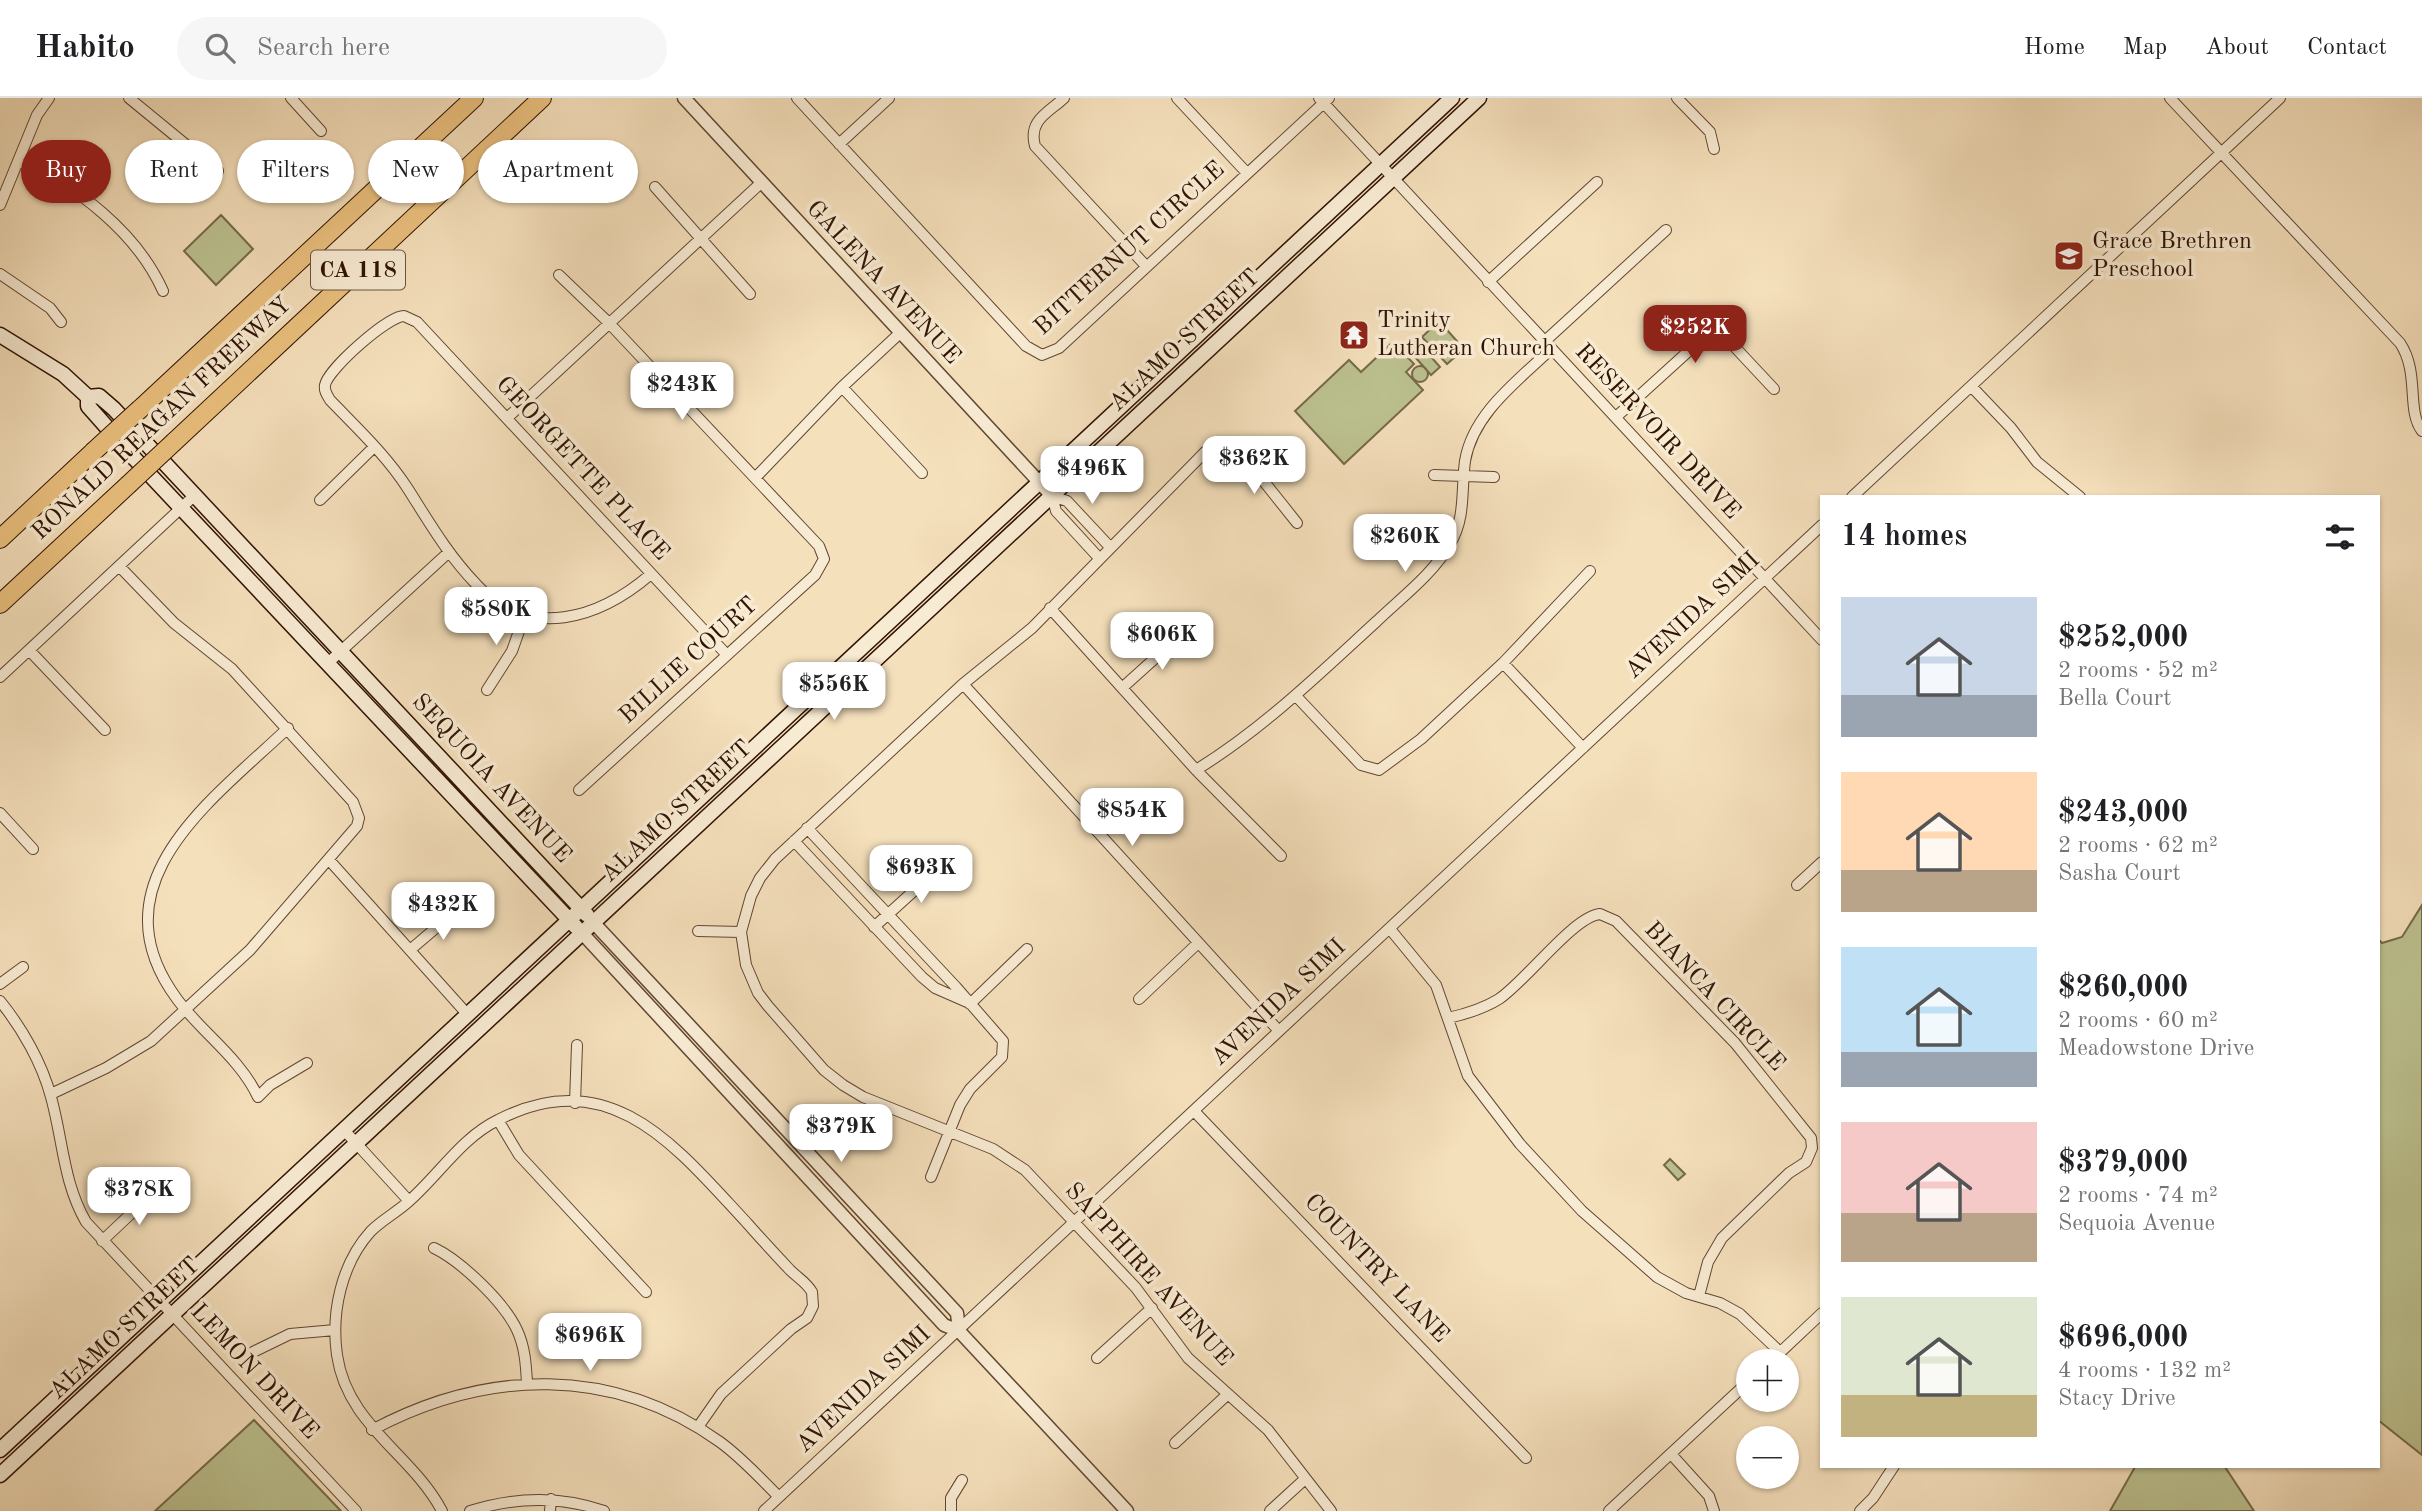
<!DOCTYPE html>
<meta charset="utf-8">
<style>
body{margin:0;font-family:"Old Standard TT",serif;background:#f6f6f6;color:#202124;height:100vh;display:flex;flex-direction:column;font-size:26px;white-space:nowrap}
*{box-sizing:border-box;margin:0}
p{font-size:23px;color:#757577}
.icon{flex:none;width:38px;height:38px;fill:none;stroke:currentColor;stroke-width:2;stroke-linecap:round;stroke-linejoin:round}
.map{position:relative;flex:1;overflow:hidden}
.panel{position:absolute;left:1820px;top:397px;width:560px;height:973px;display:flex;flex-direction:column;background:#fff;border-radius:0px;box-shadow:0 2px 5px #0004}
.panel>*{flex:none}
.top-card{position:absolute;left:21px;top:42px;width:665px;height:63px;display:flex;gap:14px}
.tools{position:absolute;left:1736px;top:1251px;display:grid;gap:14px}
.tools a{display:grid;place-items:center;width:63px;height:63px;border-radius:50%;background:#fff;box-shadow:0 2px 5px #0004;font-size:35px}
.price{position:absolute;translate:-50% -60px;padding:0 16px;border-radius:14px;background:#fff;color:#222;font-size:23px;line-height:46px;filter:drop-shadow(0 2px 4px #0008)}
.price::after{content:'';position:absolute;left:50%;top:42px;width:21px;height:16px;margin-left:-10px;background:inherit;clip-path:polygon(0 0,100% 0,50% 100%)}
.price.active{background:#8f2418;color:#fff}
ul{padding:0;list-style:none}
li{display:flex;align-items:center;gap:21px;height:175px;padding:0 21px}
li span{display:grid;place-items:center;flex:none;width:196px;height:140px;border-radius:0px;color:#555}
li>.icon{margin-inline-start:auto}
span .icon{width:84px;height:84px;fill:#fffc;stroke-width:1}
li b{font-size:30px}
h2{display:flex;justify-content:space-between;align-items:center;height:84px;padding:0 21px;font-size:30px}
.tag{padding:0 24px;border-radius:32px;background:#fff;box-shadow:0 2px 5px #0004;font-size:24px;line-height:63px}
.tag.active{background:#8f2418;color:#fff}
header{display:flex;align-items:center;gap:42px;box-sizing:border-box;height:98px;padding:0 35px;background:#fff;border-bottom:2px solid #e0e0e0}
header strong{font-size:33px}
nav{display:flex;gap:38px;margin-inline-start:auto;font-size:24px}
.search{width:490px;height:63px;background:#f6f6f6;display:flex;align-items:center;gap:18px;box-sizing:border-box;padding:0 24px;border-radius:38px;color:#757577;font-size:26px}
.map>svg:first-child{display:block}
.green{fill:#bcc290;stroke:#766a4a;stroke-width:2}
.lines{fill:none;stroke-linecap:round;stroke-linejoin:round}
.minor-casing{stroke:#614631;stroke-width:12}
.tertiary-casing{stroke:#614631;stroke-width:15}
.secondary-casing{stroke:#301303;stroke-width:17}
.motorway-casing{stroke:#301303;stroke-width:20}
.minor{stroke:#f8ebd3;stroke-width:10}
.tertiary{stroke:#f8ebd3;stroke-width:12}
.secondary{stroke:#f8ebd3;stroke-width:14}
.motorway{stroke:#eac07e;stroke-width:18}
.motorway-bridge-casing{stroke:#301303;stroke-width:20;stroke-linecap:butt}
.motorway-bridge{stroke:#eac07e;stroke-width:18}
.labels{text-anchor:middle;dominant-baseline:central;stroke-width:7;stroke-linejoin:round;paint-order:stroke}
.shield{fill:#f8ebd3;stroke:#6c5441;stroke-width:2}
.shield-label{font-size:23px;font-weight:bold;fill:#301303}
.poi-label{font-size:24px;fill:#301303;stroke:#f8ebd3;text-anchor:start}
.street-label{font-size:24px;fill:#301303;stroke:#f8ebd3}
</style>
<header>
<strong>Habito</strong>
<div class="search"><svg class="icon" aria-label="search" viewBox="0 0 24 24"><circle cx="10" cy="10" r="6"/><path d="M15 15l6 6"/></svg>Search here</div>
<nav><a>Home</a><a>Map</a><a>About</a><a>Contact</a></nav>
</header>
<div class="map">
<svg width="2422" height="1413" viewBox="0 0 2422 1413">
<rect width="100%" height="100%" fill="#f5e0bc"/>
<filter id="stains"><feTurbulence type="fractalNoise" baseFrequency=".00286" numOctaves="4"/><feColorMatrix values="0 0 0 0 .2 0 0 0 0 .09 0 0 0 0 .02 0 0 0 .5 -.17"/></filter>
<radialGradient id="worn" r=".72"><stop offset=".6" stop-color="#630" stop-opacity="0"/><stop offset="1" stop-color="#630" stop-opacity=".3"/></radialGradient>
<path class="green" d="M221,117L253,151L216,187L184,153Z
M1439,223L1464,251L1447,266L1422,239Z
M1393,244L1414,266L1406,274L1423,292L1344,366L1295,313L1349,262L1361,274Z
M1424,251L1440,269L1431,277L1415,259Z
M1412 276a8 8 0 1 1 16 0a8 8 0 1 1-16 0Z
M2422,807V1357L2378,1322V841L2382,845L2402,839Z
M1670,1061L1685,1076L1678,1082L1664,1067Z
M254,1322L341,1413H155Z
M2135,1369H2225L2254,1413H2110Z"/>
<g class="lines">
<g class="minor-casing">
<path id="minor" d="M129,0L218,73
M291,0L321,33
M797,0L1026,248L1042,257L1059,250L1329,0
M1064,0C1048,15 1028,22 1035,48L1146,168
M1177,0L1246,74
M1319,0L1822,542
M1677,0L1710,34L1714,51
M2170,0L2400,245C2420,275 2406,312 2422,333
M839,46L889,0
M18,63C76,86 137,135 163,193
M655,89L750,196
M0,107L37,17L49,0
M0,176L50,210L61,224
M559,177L608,224L819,448L824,461L815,477L579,692
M1488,184L1597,84
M1544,244L1666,132
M1971,288L2011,330L2037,364L2080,399
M842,289L922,375
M1616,319L1703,240L1713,236L1731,245L1774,291
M507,320L762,84
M1434,377L1494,379
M756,379L842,289L900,235
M1052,398L1056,413L1099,460
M1052,398L1067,403L1110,449
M1852,399L2280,0
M320,402L374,349
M1297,425L1242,356C1229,347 1218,345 1205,354L1032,530L963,586L775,761L760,780L751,798L741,834L746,867L758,895L768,908L824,972L843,987L863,999L993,1051L1025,1072L1136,1190L1188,1260L1268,1332L1331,1413
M651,476C600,520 529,544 476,486C448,457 429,424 408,391C387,358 357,330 330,302C327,297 324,293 325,287C328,271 388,218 404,218L417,224L727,557
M1050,510L1196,672L1281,758
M29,552L105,632
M329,564L449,454
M1503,565L1583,650
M0,579L195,397
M963,586L1279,933
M1122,590L1172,545L1191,539
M487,592L512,553L525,516
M1296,598L1361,667L1379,672L1421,641L1503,565L1590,473
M288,630C212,702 92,786 177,901C202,935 240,960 258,999L270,987L307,965
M1196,672C1264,630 1319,576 1377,523C1402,499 1433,476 1450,446C1466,420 1461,392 1465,363C1473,315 1518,283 1551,251
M0,715L33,751
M807,730L956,889L1003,943L1002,959L970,991L960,1007L931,1079
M794,743L922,879L935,890L967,904
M330,763L468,917
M1797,787L1822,764
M874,829L948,762
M1390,831L1436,887L1468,978L1520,1046L1582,1113L1657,1179L1686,1195L1720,1205L1740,1216L1780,1254
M698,833L741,834
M410,852L457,812
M0,886L23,869
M1139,901L1197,846
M0,903C22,930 42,965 51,999C63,1042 63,1084 86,1124L356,1413
M970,906L1027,851
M1448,920C1466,916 1483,911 1499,901C1526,883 1574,818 1600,816L1616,823L1735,945L1811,1040L1812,1050L1806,1064L1789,1075L1722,1140L1708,1164L1699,1198
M51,996L106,970L151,943L250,852L357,728L359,720L353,704L232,571L174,525L119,468
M575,1005L577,947
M1194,1013L1526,1360
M498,1022L519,1057L646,1194
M344,1032L409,1103
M102,1143L155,1093
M434,1150C461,1163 504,1204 517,1232C525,1249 526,1267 527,1285
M253,1254L290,1236L335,1232
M1097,1260L1152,1210
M1770,1264L1822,1215
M372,1332C486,1271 612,1267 720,1344C742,1360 760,1380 779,1399
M1175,1345L1228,1296
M1671,1356L1709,1398L1714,1413
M442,1413C412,1356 347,1327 337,1257C331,1215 341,1166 371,1133C382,1122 397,1114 408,1104C439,1077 461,1040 498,1022C611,963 678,1051 747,1125C761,1141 775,1156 790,1172C798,1180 806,1184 812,1194L813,1208L807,1220L791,1231L721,1296L698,1329
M470,1413C515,1399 559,1397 604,1413
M550,1413L551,1401
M764,1413L1822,427
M951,1413V1400L962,1382
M1270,1413L1305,1381
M1609,1413L1748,1284
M1860,1413L1873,1400L1894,1368"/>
</g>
<g class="tertiary-casing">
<path id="tertiary" d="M684,0L1052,398
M593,824L957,1215L959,1233
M582,835L944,1227L959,1233L1127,1413"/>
</g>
<g class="secondary-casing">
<path id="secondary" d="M0,237L63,276L88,299V308L135,361L576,829
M88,299L99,298L114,311L587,817
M0,1352L1452,0
M0,1377L1479,0"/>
</g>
<g class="motorway-casing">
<path id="motorway" d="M140,311L474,0
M174,344L542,0
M0,441L93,354
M0,506L128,387"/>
</g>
<use href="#minor" class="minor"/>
<use href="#tertiary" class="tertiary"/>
<use href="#secondary" class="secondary"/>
<use href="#motorway" class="motorway"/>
<g class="motorway-bridge-casing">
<path id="motorway-bridge" d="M93,354L140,311
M128,387L174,344"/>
</g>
<use href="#motorway-bridge" class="motorway-bridge"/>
</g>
<defs>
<g id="school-square" transform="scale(1.575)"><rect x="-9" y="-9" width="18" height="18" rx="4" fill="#8f2418" stroke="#f8ebd3"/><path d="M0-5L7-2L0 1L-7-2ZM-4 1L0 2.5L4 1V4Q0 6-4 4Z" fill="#fff"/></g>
<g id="temple-square" transform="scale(1.575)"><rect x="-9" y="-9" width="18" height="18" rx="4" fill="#8f2418" stroke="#f8ebd3"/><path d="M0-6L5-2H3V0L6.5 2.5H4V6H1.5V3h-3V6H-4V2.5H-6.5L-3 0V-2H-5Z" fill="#fff"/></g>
</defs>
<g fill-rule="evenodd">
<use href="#school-square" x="2069" y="158"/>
<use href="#temple-square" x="1354" y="237"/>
</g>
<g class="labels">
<rect class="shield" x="311" y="152.5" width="94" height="39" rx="5"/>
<g class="shield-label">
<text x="358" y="172">CA 118</text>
</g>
<g class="poi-label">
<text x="2092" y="144">Grace Brethren<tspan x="2092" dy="28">Preschool</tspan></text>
<text x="1377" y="223">Trinity<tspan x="1377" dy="28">Lutheran Church</tspan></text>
</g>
<g class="street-label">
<text transform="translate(1130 151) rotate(-42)">BITTERNUT CIRCLE</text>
<text transform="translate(883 185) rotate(47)">GALENA AVENUE</text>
<text transform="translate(1185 243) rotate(-43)">ALAMO STREET</text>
<text transform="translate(162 321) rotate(-43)">RONALD REAGAN FREEWAY</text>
<text transform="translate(1657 334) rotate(47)">RESERVOIR DRIVE</text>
<text transform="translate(582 371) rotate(47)">GEORGETTE PLACE</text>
<text transform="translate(1693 518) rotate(-43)">AVENIDA SIMI</text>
<text transform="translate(689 563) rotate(-42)">BILLIE COURT</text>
<text transform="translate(491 681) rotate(47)">SEQUOIA AVENUE</text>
<text transform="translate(677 714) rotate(-43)">ALAMO STREET</text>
<text transform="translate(1714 899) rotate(47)">BIANCA CIRCLE</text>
<text transform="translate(1279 905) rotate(-43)">AVENIDA SIMI</text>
<text transform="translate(1376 1171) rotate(46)">COUNTRY LANE</text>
<text transform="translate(1148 1177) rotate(48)">SAPPHIRE AVENUE</text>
<text transform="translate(125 1231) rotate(-43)">ALAMO STREET</text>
<text transform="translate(254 1274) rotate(47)">LEMON DRIVE</text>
<text transform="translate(864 1292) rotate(-43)">AVENIDA SIMI</text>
</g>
</g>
<rect width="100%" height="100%" filter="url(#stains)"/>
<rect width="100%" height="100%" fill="url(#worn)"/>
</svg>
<div class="tools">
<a>+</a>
<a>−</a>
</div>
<b class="price active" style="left:1695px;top:267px">$252K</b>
<b class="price" style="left:682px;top:324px">$243K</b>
<b class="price" style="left:1254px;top:398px">$362K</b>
<b class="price" style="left:1092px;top:408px">$496K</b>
<b class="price" style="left:1405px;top:476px">$260K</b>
<b class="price" style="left:496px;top:549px">$580K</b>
<b class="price" style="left:1162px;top:574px">$606K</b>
<b class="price" style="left:834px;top:624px">$556K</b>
<b class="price" style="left:1132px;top:750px">$854K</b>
<b class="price" style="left:921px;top:807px">$693K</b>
<b class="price" style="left:443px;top:844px">$432K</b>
<b class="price" style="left:841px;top:1066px">$379K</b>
<b class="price" style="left:139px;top:1129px">$378K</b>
<b class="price" style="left:590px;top:1275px">$696K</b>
<div class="top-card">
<a class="tag active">Buy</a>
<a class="tag">Rent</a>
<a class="tag">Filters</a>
<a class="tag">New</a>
<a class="tag">Apartment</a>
</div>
<section class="panel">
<h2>14 homes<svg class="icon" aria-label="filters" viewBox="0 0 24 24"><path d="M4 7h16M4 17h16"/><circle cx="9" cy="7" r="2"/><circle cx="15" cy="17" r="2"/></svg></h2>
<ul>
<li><span style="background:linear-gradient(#c9d6e8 70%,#9aa5b1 0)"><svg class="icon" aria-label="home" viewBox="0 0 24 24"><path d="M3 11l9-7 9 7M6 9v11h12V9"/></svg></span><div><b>$252,000</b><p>2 rooms · 52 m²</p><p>Bella Court</p></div></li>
<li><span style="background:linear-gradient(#ffd9b3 70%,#b9a48a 0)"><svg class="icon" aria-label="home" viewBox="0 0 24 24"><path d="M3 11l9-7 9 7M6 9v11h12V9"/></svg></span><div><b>$243,000</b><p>2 rooms · 62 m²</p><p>Sasha Court</p></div></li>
<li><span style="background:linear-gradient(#bfe0f5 75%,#9aa5b1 0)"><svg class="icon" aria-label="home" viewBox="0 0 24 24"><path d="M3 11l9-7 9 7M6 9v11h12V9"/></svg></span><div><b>$260,000</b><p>2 rooms · 60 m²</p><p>Meadowstone Drive</p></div></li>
<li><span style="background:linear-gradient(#f6c9c9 65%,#b9a48a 0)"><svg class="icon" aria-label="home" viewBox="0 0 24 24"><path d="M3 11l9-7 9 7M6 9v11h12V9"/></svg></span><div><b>$379,000</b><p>2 rooms · 74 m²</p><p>Sequoia Avenue</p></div></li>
<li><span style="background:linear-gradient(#dfe7d0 70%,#c2b280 0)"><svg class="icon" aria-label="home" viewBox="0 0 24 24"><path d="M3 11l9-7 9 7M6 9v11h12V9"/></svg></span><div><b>$696,000</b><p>4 rooms · 132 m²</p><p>Stacy Drive</p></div></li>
</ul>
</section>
</div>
